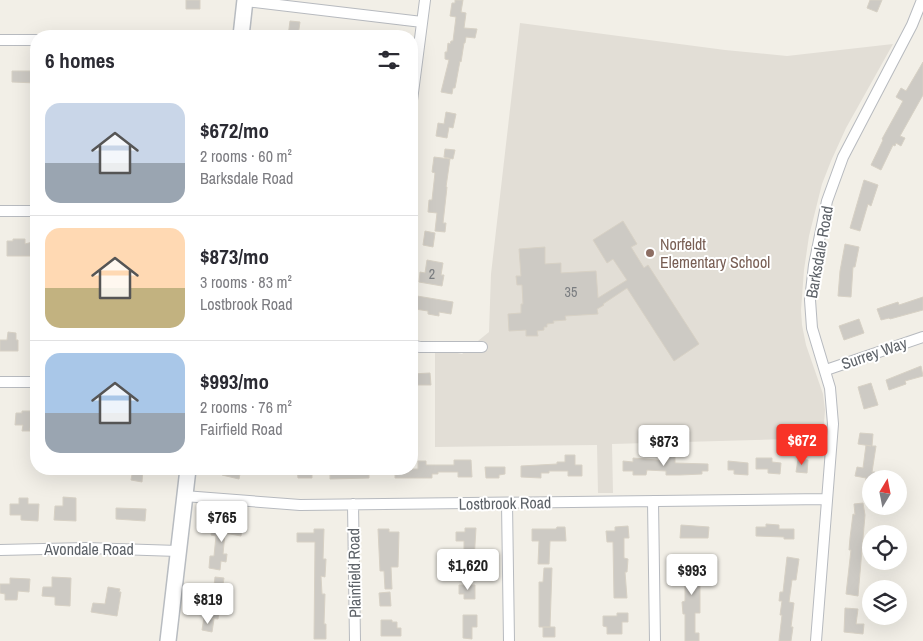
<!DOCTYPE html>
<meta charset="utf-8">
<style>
body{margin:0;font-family:"Archivo Narrow",sans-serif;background:#f2f2f3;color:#2b2b33;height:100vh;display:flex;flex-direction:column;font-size:19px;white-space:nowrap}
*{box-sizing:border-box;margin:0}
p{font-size:16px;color:#7c7c81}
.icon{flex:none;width:28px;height:28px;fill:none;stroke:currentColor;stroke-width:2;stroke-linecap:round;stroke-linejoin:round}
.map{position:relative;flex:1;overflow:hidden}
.side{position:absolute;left:30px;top:30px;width:388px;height:445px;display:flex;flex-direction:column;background:#fff;border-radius:20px;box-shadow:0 5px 20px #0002}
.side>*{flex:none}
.needle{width:32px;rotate:10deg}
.tools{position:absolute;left:862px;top:470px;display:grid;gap:10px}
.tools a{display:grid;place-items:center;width:45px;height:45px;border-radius:50%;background:#fff;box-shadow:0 5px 20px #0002;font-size:25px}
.price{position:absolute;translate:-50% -42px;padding:0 11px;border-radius:5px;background:#fff;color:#222;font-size:16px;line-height:32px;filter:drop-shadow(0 1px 2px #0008)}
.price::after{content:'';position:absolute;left:50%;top:30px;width:15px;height:11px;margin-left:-8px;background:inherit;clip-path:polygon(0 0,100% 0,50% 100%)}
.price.active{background:#f83327;color:#fff}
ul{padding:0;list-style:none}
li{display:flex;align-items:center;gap:15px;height:125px;padding:0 15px}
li+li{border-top:1px solid #e1e1e2}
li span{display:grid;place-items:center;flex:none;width:140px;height:100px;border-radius:15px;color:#555}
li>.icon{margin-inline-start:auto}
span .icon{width:60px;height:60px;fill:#fffc;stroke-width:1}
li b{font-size:21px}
h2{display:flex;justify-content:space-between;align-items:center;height:60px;padding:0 15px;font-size:21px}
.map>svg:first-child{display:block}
.education{fill:#e2ded6}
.building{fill:#cdcac4;stroke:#d7d1c5}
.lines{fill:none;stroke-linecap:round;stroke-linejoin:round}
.street-casing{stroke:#b7babf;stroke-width:12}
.secondary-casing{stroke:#b8bcc1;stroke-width:18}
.street{stroke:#fff;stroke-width:10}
.secondary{stroke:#fff;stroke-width:15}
.education-dot{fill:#8d6e63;stroke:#fff;stroke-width:2}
.labels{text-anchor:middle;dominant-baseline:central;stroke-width:4;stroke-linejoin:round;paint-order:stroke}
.number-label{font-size:14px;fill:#7a7d80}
.education-label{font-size:16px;fill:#785e54;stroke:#fff;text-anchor:start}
.street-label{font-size:16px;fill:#5e6369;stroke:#fff}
</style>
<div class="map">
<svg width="923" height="641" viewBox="0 0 923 641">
<rect width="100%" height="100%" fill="#f2efe7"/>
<path class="education" d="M520,23L725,50L787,56L893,44L846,128L831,161L822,184L809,236L804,270L801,310L802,325L806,345L823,394L825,410L823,438L612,444L613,493H598L597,445L435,447V351H449L462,354L489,332L491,274Z"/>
<path class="building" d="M186,0H200V9H186Z
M455,0H463L461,12L466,13L464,28L477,29L475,38L466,37L465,43H464L461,62L460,61L455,88H453L452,94L441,92L449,60L445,59V52H447L448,43L450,44L451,41H453L456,17L450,16L452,3H455Z
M870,0H882L877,12L867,8Z
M290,21L300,22L298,36H288Z
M923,62V95L900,136L905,138L901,146L896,143L895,146L893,145L881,170L871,165L883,140L882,139L903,101L896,97L901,88L906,91Z
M12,71H36V83L12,82Z
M446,112L456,114L453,128L449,127L447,138L436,136L438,123L444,124Z
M445,149L455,150L453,159L444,157Z
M434,157L450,159L446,187H447L443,223H446L445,232L435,231L437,213L428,212L429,200H432L435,173L432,172Z
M864,180L878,185L871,206L868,204L860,231L850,228Z
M623,221L637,244L631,247L644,268L648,265L699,344L674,361L627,288L603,304L604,305L597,309L598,314L565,316L566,320L553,321L554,323L547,324V327H544V330L537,331L538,336H526V330L509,331L508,314L521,313V304H523L522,285H517L516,276H521L519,249L545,247V264L561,263V273L596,271L598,298L627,280L613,259L607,263L593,240Z
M425,231L435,233L433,247L423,245Z
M13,239H25V244L36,241V256H7V241H13Z
M845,244L859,247L855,267H853L851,297L838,296L840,271Z
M427,260L443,263L441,275H444L442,286L419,282L420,272L425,273Z
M417,296L453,302L451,314L439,312V316L428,314V311L415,309Z
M923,297V310L890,319L889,318L881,320L877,309L898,302L899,305Z
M859,319L864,333L844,340L839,326Z
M8,332L16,333V340H18V351H0V340H7Z
M921,366L923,376L905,381L906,384L889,390L886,380Z
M430,373L431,385H416L415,382H411V374Z
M871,383L878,405L864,409L858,387Z
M22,411H35L36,428H30V431H22L23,425H15L16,413H22Z
M860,433L873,434L872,446H876L872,472H875L874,479H871V495L864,494L866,478L855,476L857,467L863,468L866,445L871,446L858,444Z
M796,446L806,447L805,456L795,455Z
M565,455H575V465H582V476H568V471H549V473H541V478L521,477V466L557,464V462H565Z
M668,456H675V463L708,464V471H702V474L680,475H666V471L647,470L646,475H633V471H623V461L633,462V458L668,461Z
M756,458H772V462L781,463L780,474L768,473V469H756Z
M798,459L808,460L807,473L796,472Z
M454,460H471L472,477H458V472H438V474H432V478H395V469H418V461H426V465H454Z
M728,461L748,463V475L734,474V470H728Z
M485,467H505V474L499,475V478H486Z
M133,469H143L142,482L131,480Z
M223,469H241L239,479L222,475Z
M297,469H312V478H298Z
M330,469H369V478L330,479Z
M63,497L76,498V521L54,520L55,506H63Z
M19,498H28V504H39L38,521L21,520V515H10V504H19Z
M863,503L865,515L858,596L846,594L851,550H849L850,538L853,514L855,515L854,504Z
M116,508L146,509L145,521L116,519Z
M213,522L242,527L241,536L225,533L223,554H227L226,562L221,561L220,570L209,568L210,556H214L216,536L211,535Z
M766,524L779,525V529H794V539H784V537L756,536V527H766Z
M681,525L709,527L708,538H680Z
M628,526L629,538H624V558L628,559L627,572H625L627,598H614L613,542H607L606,531H615V527Z
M557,527H565L566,541H550L549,564H538L539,541H532V529H556Z
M465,528H476L474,561H477L476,570L457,569V559L464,560V541H456V532H465Z
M314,529H324L323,559H326L325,577L321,576L322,594H325L324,624H326V639H314L315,542H297V533H314Z
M378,529H389V532H399L398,567H391L392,589H385L384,571H380Z
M686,556H697V563H702V570H700V613H695V633H699V641H685V614H683L682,602L685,601V583H681L682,569H686Z
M787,557L799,559L796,580H792L789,602L794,603L791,627H793L791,641H779L782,615H780L782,601H779L780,592H783Z
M544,568H552L550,627H539V582H543Z
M52,577L71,578L70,606L55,605V597L42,596L43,587H52Z
M215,577L224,578L218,619L209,618L212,600L207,599L208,586H214Z
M10,578L30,579L29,592L18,591L17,600H5V594L0,593V584H10Z
M459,585H475V599H464V594H459Z
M108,587L120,589L119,592H121L117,616L91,612L93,603L105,604Z
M390,592L391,606H380L379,593Z
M845,608L858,609L856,624H864L863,634L844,632Z
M617,613H628V622H622V634H607V627L603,626V616H617Z
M463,615H477V627H472V639L463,638Z
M204,617L214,619L212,632L202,630Z
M381,620H392V622H397V628H401V636H381Z
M543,627H555V637H543Z"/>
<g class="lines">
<g class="street-casing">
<path id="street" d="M245,1L422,22
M0,40H36
M411,108L425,0
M0,211H36
M411,345L420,347H482
M826,370L923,337
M0,382H36
M184,496L300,505L827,499
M653,501L655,641
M507,503L509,641
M353,504L355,641
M0,550L86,548L178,551
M816,641L833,424L830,388L812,328L810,300L814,265L827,201L843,157L912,25L922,0"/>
</g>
<g class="secondary-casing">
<path id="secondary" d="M241,36L245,0
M168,641L188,469"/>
</g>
<use href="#street" class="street"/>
<use href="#secondary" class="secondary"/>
</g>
<circle class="education-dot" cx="650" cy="253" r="5"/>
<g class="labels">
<g class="number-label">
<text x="432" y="274">2</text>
<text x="571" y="292">35</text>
</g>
<g class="education-label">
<text x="660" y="244">Norfeldt<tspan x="660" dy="18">Elementary School</tspan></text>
</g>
<g class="street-label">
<text transform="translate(819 252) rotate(-80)">Barksdale Road</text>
<text transform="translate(874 353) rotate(-19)">Surrey Way</text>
<text transform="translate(505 503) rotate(-1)">Lostbrook Road</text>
<text x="89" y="549">Avondale Road</text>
<text transform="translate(354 573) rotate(-91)">Plainfield Road</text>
</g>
</g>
</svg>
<div class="tools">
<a><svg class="needle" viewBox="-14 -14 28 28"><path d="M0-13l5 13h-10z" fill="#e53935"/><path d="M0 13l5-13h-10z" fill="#7c7c81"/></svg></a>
<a><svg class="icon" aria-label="locate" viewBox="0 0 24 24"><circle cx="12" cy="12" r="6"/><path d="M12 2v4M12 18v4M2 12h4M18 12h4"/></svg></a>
<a><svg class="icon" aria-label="layers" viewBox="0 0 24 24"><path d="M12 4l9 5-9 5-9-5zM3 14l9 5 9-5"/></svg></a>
</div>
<b class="price active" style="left:802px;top:466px">$672</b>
<b class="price" style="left:664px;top:467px">$873</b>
<b class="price" style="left:222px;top:543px">$765</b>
<b class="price" style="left:468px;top:591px">$1,620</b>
<b class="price" style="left:692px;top:596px">$993</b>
<b class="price" style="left:208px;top:625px">$819</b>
<section class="side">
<h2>6 homes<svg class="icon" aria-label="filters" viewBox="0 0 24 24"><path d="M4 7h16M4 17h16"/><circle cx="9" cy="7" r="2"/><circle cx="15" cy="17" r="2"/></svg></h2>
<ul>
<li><span style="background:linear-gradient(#c9d6e8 60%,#9aa5b1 0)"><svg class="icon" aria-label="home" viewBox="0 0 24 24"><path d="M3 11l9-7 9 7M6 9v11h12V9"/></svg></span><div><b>$672/mo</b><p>2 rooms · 60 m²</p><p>Barksdale Road</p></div></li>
<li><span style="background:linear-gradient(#ffd9b3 60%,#c2b280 0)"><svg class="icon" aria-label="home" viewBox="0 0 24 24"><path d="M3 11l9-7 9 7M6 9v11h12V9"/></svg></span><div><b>$873/mo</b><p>3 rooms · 83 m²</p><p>Lostbrook Road</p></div></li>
<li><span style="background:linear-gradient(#a9c7e8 60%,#9aa5b1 0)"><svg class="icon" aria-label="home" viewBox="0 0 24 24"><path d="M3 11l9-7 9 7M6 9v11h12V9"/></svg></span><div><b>$993/mo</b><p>2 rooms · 76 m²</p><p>Fairfield Road</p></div></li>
</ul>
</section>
</div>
